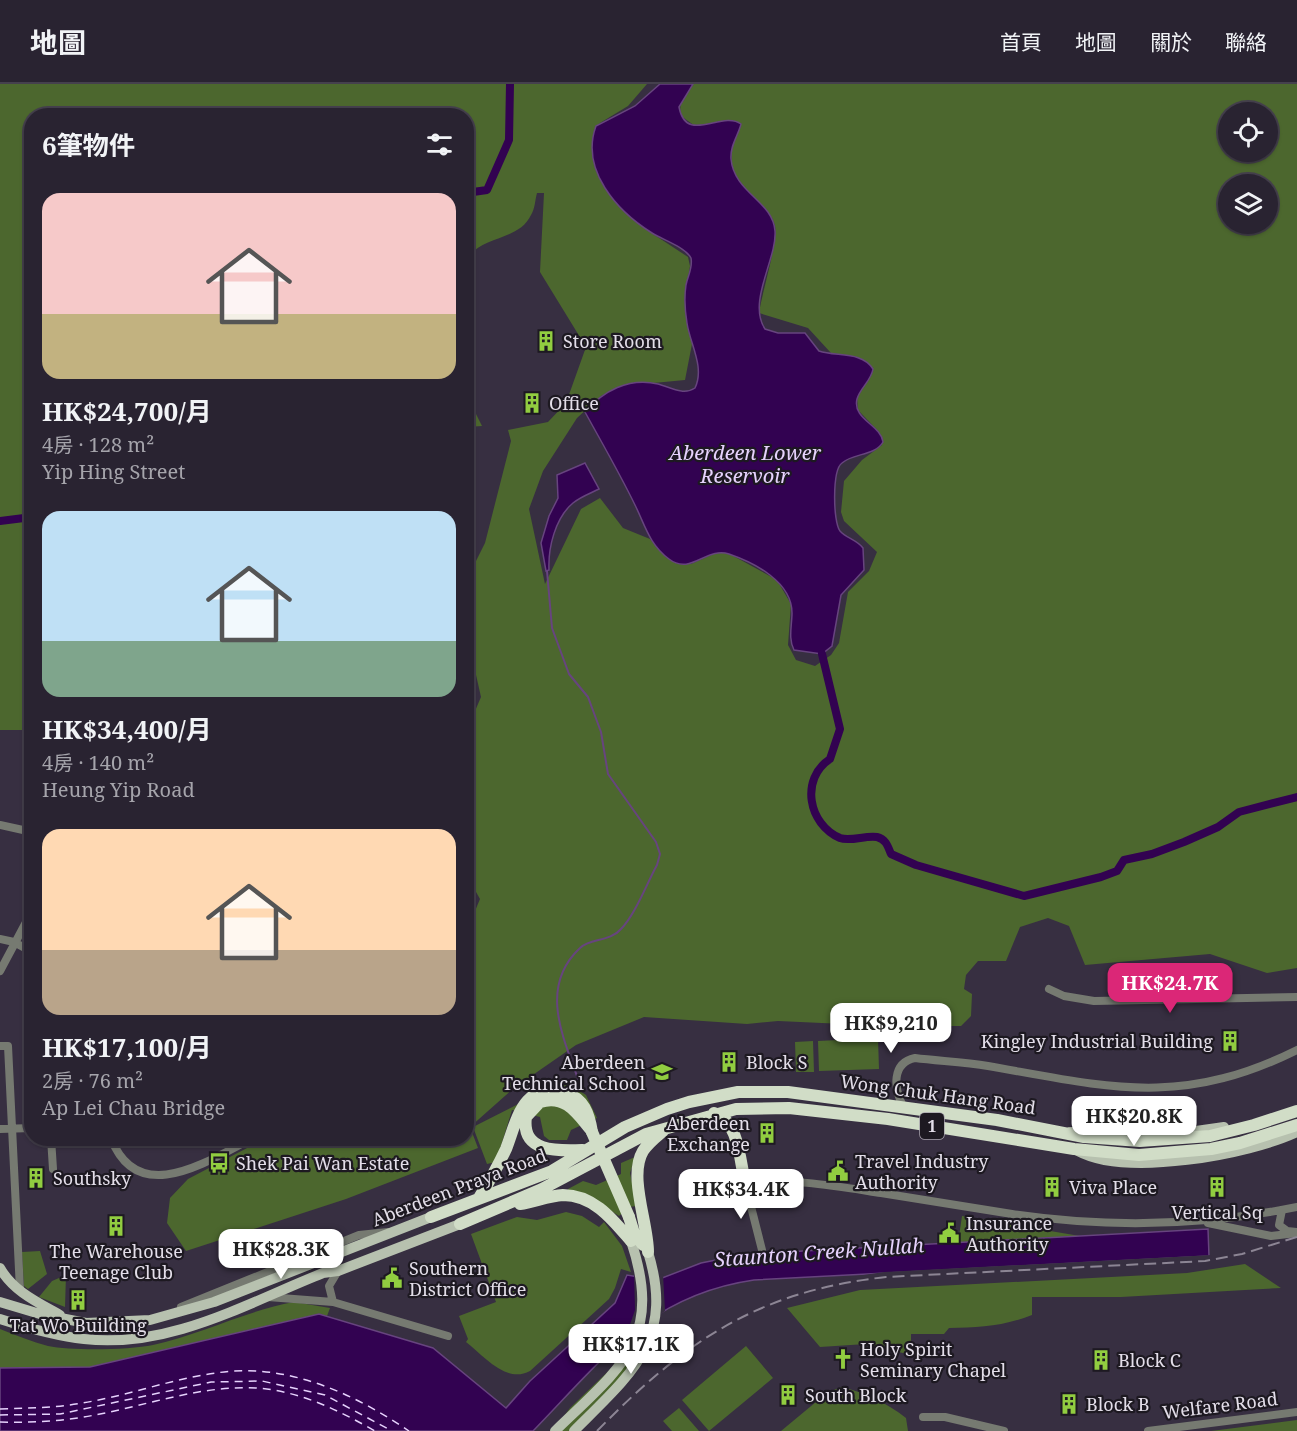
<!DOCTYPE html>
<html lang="zh-TW">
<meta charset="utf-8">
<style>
body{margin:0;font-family:"Noto Serif","Noto Sans TC",serif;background:#352f3d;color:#f1f3f6;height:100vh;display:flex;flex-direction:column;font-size:22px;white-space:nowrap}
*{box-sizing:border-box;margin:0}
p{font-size:20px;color:#a5a4ab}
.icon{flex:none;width:33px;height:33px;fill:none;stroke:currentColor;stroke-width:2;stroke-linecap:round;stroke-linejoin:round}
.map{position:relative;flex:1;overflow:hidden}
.sheet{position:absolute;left:24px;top:24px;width:450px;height:1038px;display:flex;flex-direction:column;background:#292331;border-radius:24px;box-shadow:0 2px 4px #0004,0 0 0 2px #45404d}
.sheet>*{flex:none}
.tools{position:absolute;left:1218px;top:18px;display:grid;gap:12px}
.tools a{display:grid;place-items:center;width:60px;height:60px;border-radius:50%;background:#292331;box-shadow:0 2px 4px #0004,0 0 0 2px #45404d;font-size:30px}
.price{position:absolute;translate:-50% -51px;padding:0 14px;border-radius:12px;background:#fff;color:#222;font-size:20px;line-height:39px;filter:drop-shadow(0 2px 3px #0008)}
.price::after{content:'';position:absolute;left:50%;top:36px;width:18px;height:14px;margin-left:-9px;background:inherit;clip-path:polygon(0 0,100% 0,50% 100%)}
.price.selected{background:#db2777;color:#fff}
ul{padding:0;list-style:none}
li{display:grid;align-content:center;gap:12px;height:318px;padding:0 18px}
li span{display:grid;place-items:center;height:186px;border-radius:18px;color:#555}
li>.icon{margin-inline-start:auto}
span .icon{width:108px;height:108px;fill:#fffc;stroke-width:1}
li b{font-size:26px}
h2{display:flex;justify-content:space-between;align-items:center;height:72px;padding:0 18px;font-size:26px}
header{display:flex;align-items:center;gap:36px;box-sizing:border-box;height:84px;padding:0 30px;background:#292331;border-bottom:2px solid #45404d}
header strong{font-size:28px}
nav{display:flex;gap:33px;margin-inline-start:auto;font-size:21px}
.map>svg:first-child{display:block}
.green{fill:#4c672e;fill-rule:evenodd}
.water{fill:#320251;stroke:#67447f;stroke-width:1.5}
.pier{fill:#372f41}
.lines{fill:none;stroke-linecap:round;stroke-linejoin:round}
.stream{stroke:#67447f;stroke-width:2}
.canal{stroke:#320251;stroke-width:8}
.ferry{stroke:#e6d2fd;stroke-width:1.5;stroke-dasharray:8 6;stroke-linecap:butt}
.minor{stroke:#767a71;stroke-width:8}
.major{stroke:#b7c1af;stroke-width:10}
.highway{stroke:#d1ddc7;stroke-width:12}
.rail{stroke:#8c8594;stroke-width:2;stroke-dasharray:12 6;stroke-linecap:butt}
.highway-bridge{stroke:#d1ddc7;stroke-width:12}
.labels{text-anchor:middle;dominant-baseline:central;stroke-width:4.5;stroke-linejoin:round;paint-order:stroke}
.shield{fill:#1d1921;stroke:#a8a3ad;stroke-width:1.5}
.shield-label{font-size:16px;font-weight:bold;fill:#e3dee9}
.poi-label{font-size:18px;fill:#e3dee9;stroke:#1d1921;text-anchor:start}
.street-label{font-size:18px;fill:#e3dee9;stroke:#1d1921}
.water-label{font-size:20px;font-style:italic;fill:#e6d2fd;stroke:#1d1921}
</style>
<header>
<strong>地圖</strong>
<nav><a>首頁</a><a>地圖</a><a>關於</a><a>聯絡</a></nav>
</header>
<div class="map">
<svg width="1297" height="1347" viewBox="0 0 1297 1347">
<rect width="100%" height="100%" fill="#372f41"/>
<path class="green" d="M0,0H647L628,22L600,39L594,48L593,74L597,89L650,148L688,173L690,182L685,213L692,260L685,296L622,302L601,312L577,334L543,387L529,425L545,500L581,425L600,414L623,444L650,455L662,469L678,479L691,480L718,468L728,469L777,496L791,520L788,561L796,576L815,582L831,571L839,559L848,508L869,487L877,468L844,437L841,428L844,397L862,376L882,361L879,348L858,326L857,313L862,305L851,272L831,269L808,244L759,229C762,209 778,157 775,142C770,120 744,112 735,91C727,73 735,55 733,36L695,42L681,32C678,19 684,9 693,0H1297V884L1267,889L1210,870L1085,881L1069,842L1048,834L1020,843L1006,877H978L966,891L964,905L972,910L971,932L961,942H888L778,937L747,940L644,933L576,961L514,1004L470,1043L478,1064L346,1115L186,1167L167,1139L170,1114L188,1095L249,1063L291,1054H466L467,827H475L480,815L467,792L466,648L481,613L467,551V495L485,459L511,357L508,346L548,338L566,319L586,263L540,188L544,109H537C535,116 535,125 531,131C519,157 482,151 467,175L466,32H32L31,646H0ZM1228,28H1268V68H1228ZM1228,100H1268V140H1228Z
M466,310L482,342L467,343Z
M878,954L879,985L819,987L818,957Z
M813,957L814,988H796L795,958Z
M563,996L586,1011L597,1034L571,1046L567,1056H549L544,1052L540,1033L512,1026L496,1078L487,1080L473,1043L526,1016L533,1006Z
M635,1073L630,1089L637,1122L629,1123L619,1132L602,1121L568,1110V1105L583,1097L596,1101L621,1090V1079Z
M566,1128L582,1132L599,1143L604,1138L622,1162L631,1188L621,1185L615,1204L609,1215L530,1287C506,1300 484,1272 466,1258L468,1255L459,1232L496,1218L471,1150L517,1133L537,1136Z
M962,1132L1080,1152L958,1159Z
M40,1167L47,1190L28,1205L24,1202L22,1168Z
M1245,1180L1281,1204L1121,1213H1032V1231C1004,1242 979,1244 949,1244L944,1250H911V1271L866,1260L820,1263L787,1224L860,1206L1187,1189Z
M66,1191L65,1223L39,1213L52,1197Z
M294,1218L330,1224L327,1232L319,1230L90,1283L0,1284V1245C16,1251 32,1258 48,1262C72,1267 129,1266 153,1261C202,1250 245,1227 294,1218Z
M674,1240L673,1250L668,1255L633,1287L574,1347H553L570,1324L649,1248Z
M746,1262L773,1294L709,1347L682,1316Z
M842,1303C866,1309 887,1319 906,1334L908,1347H781L828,1308Z
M679,1324L699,1347H672L663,1337Z
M1297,1336V1347H1211Z"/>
<path class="water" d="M660,0H693L679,23C686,61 722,26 741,40C738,52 730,61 731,75C734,109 773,117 775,147C777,175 747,218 765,245L778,249H805L819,267C836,273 862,267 873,285C871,297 860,304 857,315C852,335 881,341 883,358C875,372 853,369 842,379C832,386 833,438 840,447C846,454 857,456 863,464L864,486L841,511L832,562L822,570L794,566C788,555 792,541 792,529C792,498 755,479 729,470C707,462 691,492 669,475C649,460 645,441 635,421C620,390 602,359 585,328C603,307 629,293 658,300C670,303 683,312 695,304C705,283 690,260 687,239C685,227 684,214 686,201C688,191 693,184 691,174C685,163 663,156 652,149C617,127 580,86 596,42L635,22Z
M585,379L599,405C591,409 580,413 573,419C555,434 548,464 549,486L546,487L541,459L549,432L558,414L557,391Z
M1208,1145L1209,1172L754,1196C649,1211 602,1276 533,1347H0V1284L90,1283L319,1230L433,1264L506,1324L530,1297L615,1219L627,1191L657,1196L701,1179L746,1170Z"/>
<path class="pier" d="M1212,1171L1210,1175L830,1196L884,1188Z
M634,1189L656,1192L663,1190L665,1227L624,1258L635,1226Z"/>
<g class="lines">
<path class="stream" d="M547,487L552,544L569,590L588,613L601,648L608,690L656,758L660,770L657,781C647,799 635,831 621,845C610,858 590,854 580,864C536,905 566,959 582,1006"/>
<path class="canal" d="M466,109L487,106L509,56L510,0
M0,437L32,433
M822,570L840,645L830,675C800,695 808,740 840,754C850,758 866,751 877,753C886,755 888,763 891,770L916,781L1024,812L1101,793L1117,787L1124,776L1152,770L1184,758L1218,743L1239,728L1297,713"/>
<path class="ferry" d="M0,1325C28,1324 55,1324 82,1319C127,1312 171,1295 216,1289C286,1278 353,1309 409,1347
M0,1331L60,1330L211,1298L262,1297L325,1311L392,1347
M0,1338C32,1339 64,1337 95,1331C148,1321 202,1301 256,1304C300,1307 338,1326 375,1347"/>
<path class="minor" d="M0,741L32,748
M0,855L14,858L32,868
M0,887L32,827
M1049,905L1064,912L1094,917L1297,913
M0,962H8L20,1206
M903,1022C894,1005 891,979 915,974C939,977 964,978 988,982C1108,1003 1180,1024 1297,966
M0,1045L32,1044
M51,1054L53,1085
M111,1054C138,1125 209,1076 253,1054
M1282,1126L1279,1141L1287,1147L1297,1148
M1208,1139L1271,1152L1297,1149
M762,1166L745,1099C792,1094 835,1102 881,1109C925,1116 968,1123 1012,1130C1107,1144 1203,1142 1297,1123
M268,1213L333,1218L448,1252
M333,1218L329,1202L338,1187
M181,1223L359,1151L388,1148
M923,1333H945L1004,1347
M1148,1347L1297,1328"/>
<path class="major" d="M1070,1048L1162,1050
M1189,1048L1224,1043
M1078,1067C1126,1093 1248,1071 1297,1048
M0,1184C13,1207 37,1218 60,1231
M0,1218L40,1230L86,1239L150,1236L214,1218L431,1133
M0,1235C28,1244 55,1252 84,1255C169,1265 247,1219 323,1189L338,1187L460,1140
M555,1347C620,1284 664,1256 631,1157
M574,1347C632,1289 675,1256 648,1168"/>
<path class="highway" d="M714,1029C739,1036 740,1078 745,1099
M583,1066C558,1067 521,1069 526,1033L540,1018C565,1010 577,1029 591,1046
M479,1114C489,1098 498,1082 506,1065C517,1037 522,997 565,1009C584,1014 589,1030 592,1048
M520,1120C534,1118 548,1112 563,1111C594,1111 613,1136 631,1157
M431,1133L552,1087L625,1043L667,1025L689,1018L738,1008H788L997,1036L1084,1053L1140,1057L1210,1052L1254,1041L1297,1027
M629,1133L634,1149L643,1161
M460,1140L542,1105L646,1050L736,1025L789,1024L888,1035L1074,1065L1139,1071L1211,1065L1240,1059L1297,1041
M648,1168C648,1139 628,1092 643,1067C648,1059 656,1053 663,1047"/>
<path class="rail" d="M597,1347C685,1257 758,1207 886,1193L1205,1177L1242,1170L1297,1153"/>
<path class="highway-bridge" d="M592,1048L629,1133"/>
</g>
<defs>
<g id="building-bare" transform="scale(1.62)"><path d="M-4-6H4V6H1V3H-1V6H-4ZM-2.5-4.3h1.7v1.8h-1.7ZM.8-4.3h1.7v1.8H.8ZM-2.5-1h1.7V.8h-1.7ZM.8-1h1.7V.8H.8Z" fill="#91cd40" stroke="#1d1921" stroke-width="2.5" paint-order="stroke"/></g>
<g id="school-bare" transform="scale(1.62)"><path d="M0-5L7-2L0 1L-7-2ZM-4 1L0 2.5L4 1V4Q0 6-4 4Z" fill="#91cd40" stroke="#1d1921" stroke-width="2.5" paint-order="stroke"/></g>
<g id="bus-bare" transform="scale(1.62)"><path d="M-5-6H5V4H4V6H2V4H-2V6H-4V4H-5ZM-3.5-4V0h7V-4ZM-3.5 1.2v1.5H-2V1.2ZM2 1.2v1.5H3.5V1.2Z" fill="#91cd40" stroke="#1d1921" stroke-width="2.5" paint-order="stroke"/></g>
<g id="civic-bare" transform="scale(1.62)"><path d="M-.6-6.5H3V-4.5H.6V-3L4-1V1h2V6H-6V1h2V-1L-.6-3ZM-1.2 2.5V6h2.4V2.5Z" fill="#91cd40" stroke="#1d1921" stroke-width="2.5" paint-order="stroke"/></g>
<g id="church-bare" transform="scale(1.62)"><path d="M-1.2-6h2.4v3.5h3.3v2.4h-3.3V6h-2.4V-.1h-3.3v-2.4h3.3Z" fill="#91cd40" stroke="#1d1921" stroke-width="2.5" paint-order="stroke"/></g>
</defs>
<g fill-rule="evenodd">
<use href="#building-bare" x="546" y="257"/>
<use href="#building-bare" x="532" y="319"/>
<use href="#building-bare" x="1230" y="957"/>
<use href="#building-bare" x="729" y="978"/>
<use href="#school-bare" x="662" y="988"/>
<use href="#building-bare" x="767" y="1049"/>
<use href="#bus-bare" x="219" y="1079"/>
<use href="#civic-bare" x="838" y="1087"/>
<use href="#building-bare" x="36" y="1094"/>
<use href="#building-bare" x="1052" y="1103"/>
<use href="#building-bare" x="1217" y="1103"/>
<use href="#building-bare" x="116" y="1142"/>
<use href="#civic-bare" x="949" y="1149"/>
<use href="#civic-bare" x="392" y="1194"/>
<use href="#building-bare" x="78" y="1216"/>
<use href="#church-bare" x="843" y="1275"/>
<use href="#building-bare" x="1101" y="1276"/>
<use href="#building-bare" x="788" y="1311"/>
<use href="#building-bare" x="1069" y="1320"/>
</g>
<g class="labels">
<rect class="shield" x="920" y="1029" width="24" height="26" rx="4.5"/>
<g class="shield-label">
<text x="932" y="1042">1</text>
</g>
<g class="poi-label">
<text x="563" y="257">Store Room</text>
<text x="549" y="319">Office</text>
<text x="1213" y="957" text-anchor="end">Kingley Industrial Building</text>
<text x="645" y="978" text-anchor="end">Aberdeen<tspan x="645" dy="21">Technical School</tspan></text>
<text x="746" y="978">Block S</text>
<text x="750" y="1039" text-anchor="end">Aberdeen<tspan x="750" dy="21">Exchange</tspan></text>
<text x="855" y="1077">Travel Industry<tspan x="855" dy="21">Authority</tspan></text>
<text x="236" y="1079">Shek Pai Wan Estate</text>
<text x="53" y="1094">Southsky</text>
<text x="1069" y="1103">Viva Place</text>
<text x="1217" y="1128" text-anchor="middle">Vertical Sq</text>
<text x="966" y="1139">Insurance<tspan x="966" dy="21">Authority</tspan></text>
<text x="116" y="1167" text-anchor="middle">The Warehouse<tspan x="116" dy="21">Teenage Club</tspan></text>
<text x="409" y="1184">Southern<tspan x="409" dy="21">District Office</tspan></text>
<text x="78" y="1241" text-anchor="middle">Tat Wo Building</text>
<text x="860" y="1265">Holy Spirit<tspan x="860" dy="21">Seminary Chapel</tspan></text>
<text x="1118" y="1276">Block C</text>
<text x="805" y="1311">South Block</text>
<text x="1086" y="1320">Block B</text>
</g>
<g class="street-label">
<text transform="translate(938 1010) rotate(8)">Wong Chuk Hang Road</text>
<text transform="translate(459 1103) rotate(-21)">Aberdeen Praya Road</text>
<text transform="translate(1220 1321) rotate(-7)">Welfare Road</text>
</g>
<g class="water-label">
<text x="745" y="368">Aberdeen Lower<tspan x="745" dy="23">Reservoir</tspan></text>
<text transform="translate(819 1168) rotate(-4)">Staunton Creek Nullah</text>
</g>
</g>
</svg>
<div class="tools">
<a><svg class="icon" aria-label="locate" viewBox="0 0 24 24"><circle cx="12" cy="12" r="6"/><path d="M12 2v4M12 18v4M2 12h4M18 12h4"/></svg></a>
<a><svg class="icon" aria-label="layers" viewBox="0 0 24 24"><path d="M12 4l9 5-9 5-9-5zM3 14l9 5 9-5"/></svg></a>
</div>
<b class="price selected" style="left:1170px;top:930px">HK$24.7K</b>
<b class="price" style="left:891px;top:970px">HK$9,210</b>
<b class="price" style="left:1134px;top:1063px">HK$20.8K</b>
<b class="price" style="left:741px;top:1136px">HK$34.4K</b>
<b class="price" style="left:281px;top:1196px">HK$28.3K</b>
<b class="price" style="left:631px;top:1291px">HK$17.1K</b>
<section class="sheet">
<h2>6筆物件<svg class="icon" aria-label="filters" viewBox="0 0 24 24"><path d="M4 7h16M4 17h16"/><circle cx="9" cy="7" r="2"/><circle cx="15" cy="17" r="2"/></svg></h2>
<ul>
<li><span style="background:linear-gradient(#f6c9c9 65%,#c2b280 0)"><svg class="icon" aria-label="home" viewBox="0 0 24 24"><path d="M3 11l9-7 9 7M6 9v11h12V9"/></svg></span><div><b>HK$24,700/月</b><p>4房 · 128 m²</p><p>Yip Hing Street</p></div></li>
<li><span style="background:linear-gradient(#bfe0f5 70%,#7fa58c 0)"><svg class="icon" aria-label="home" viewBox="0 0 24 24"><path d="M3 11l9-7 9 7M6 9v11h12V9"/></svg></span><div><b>HK$34,400/月</b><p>4房 · 140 m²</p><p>Heung Yip Road</p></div></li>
<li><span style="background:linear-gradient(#ffd9b3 65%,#b9a48a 0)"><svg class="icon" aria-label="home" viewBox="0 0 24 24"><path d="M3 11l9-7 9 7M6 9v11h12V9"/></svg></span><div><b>HK$17,100/月</b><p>2房 · 76 m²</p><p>Ap Lei Chau Bridge</p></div></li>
</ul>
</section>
</div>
